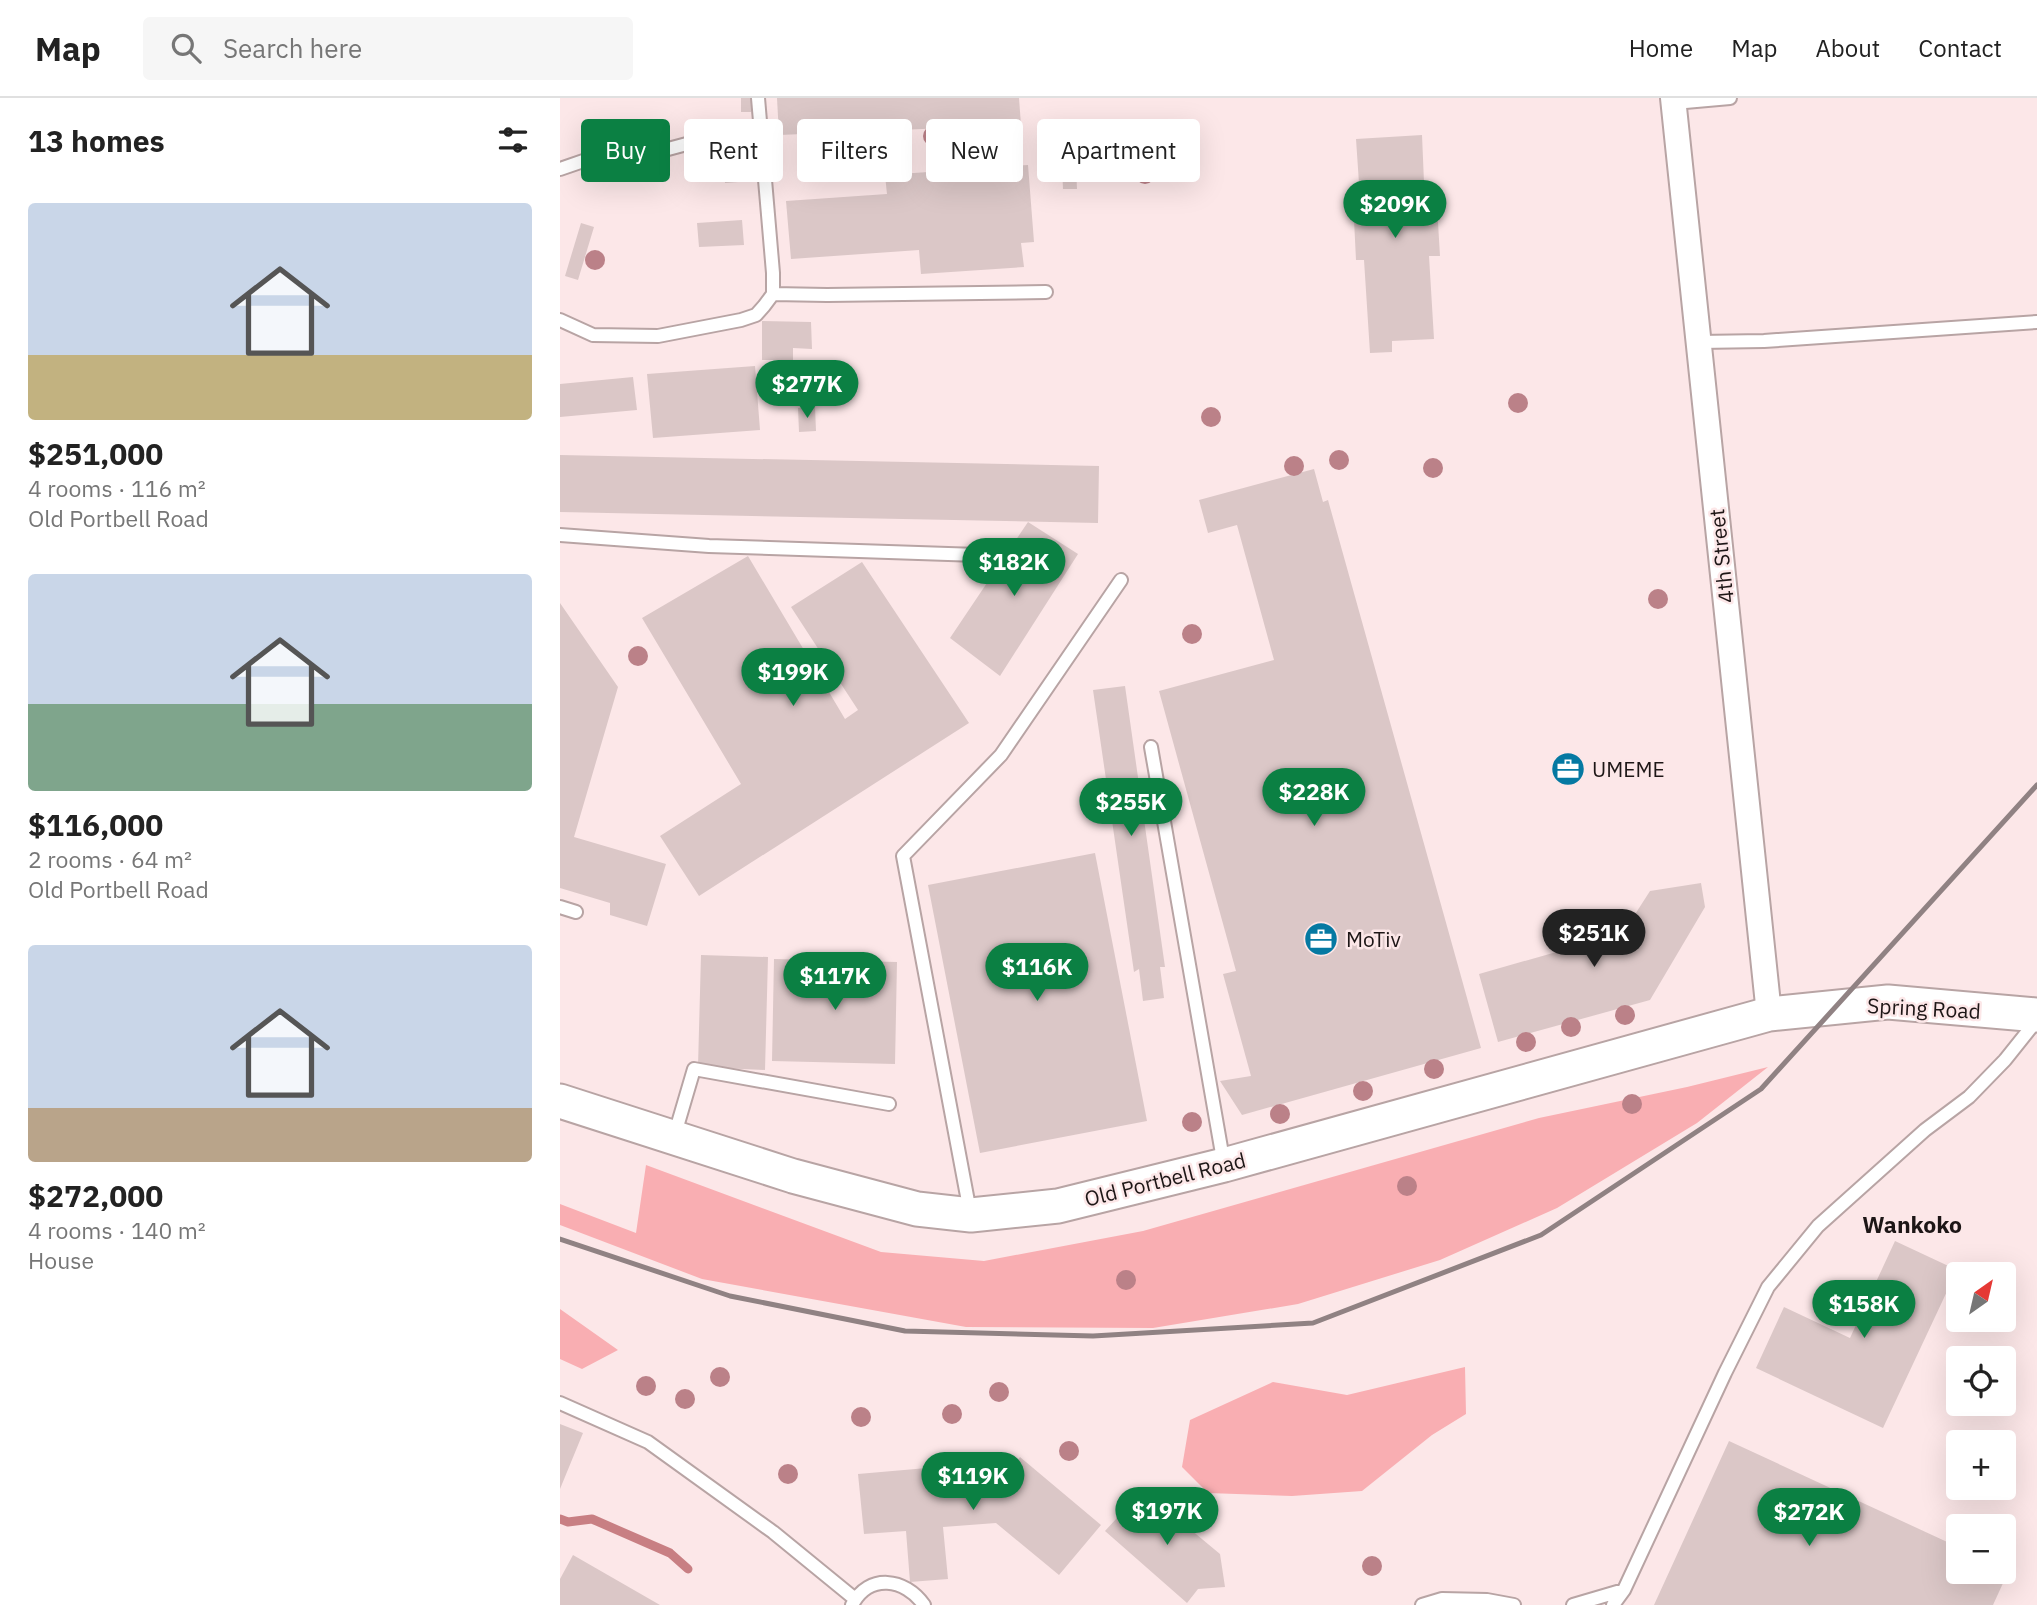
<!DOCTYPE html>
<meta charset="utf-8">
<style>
body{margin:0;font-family:"IBM Plex Sans",sans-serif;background:#f6f6f6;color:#222;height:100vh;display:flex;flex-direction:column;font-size:26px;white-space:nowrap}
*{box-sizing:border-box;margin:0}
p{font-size:23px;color:#767676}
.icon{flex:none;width:38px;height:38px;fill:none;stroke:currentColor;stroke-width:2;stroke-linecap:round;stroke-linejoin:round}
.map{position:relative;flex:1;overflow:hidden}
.panel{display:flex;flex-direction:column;background:#fff;width:560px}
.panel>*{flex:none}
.top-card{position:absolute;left:21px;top:21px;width:665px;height:63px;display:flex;gap:14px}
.needle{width:46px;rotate:34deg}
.controls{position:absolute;left:1386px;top:1164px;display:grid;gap:14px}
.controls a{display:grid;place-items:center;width:70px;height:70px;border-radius:7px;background:#fff;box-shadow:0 7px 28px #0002;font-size:35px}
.price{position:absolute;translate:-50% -60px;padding:0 16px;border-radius:24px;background:#0b8043;color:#fff;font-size:23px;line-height:46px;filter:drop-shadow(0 2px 4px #0008)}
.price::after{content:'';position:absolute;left:50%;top:42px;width:21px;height:16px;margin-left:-10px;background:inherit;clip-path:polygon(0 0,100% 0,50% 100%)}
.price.selected{background:#222;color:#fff}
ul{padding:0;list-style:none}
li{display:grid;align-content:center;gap:14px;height:371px;padding:0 28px}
li span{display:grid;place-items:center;height:217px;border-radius:7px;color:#555}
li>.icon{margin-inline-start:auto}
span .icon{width:126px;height:126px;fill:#fffc;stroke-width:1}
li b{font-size:30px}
h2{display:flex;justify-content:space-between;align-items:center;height:84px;padding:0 28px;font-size:30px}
.tag{padding:0 24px;border-radius:7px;background:#fff;box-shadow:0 7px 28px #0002;font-size:24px;line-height:63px}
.tag.selected{background:#0b8043;color:#fff}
header{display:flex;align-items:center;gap:42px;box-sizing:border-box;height:98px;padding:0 35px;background:#fff;border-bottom:2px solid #e0e0e0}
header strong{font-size:33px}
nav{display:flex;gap:38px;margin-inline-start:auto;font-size:24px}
.search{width:490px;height:63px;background:#f6f6f6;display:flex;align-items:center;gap:18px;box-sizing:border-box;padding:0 24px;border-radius:7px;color:#767676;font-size:26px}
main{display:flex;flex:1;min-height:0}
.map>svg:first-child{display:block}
.green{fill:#f9aeb2}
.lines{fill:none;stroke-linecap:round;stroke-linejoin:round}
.stream{stroke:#c87f83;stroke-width:9}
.building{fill:#dbc7c7}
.service-casing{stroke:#b8a4a4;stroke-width:16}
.minor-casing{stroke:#b8a4a4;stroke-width:28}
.secondary-casing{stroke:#b8a4a4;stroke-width:37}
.service{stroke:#fff;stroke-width:12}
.minor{stroke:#fff;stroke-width:24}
.secondary{stroke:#fff;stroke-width:33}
.rail{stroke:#908283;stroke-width:5}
.tree{fill:#bb8188}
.labels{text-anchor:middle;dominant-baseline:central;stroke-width:5;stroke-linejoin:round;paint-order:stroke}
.street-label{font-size:21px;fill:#1d1616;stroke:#fce7e8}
.poi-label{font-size:21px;fill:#1d1616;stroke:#fce7e8;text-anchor:start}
.neighbourhood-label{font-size:23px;font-weight:bold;fill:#1d1616;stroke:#fce7e8}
</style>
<header>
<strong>Map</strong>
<div class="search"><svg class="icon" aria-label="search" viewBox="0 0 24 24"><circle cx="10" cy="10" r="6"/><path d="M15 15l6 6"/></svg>Search here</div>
<nav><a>Home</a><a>Map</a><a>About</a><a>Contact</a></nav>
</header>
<main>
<section class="panel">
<h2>13 homes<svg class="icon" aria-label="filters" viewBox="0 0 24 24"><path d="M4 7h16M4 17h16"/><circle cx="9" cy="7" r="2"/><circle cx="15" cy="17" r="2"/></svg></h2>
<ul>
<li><span style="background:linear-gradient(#c9d6e8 70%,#c2b280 0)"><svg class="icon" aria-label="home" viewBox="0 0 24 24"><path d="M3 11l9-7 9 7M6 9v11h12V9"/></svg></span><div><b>$251,000</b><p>4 rooms · 116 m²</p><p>Old Portbell Road</p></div></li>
<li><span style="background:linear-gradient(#c9d6e8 60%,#7fa58c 0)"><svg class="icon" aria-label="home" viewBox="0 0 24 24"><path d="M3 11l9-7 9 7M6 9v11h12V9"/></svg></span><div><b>$116,000</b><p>2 rooms · 64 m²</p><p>Old Portbell Road</p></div></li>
<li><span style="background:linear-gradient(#c9d6e8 75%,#b9a48a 0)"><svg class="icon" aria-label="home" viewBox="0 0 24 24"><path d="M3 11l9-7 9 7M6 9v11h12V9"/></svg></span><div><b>$272,000</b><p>4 rooms · 140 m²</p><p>House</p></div></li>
</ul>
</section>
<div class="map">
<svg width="1477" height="1507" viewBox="0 0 1477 1507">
<rect width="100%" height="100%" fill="#fce7e8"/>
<path class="green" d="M1208,969L1137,1025L997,1110L880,1162L738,1206L593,1230L406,1229L142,1181L0,1127V1106L76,1135L86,1067L321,1154L424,1163L583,1133L979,1020L1127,989Z
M0,1211L58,1252L22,1271L0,1261Z
M905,1269L906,1316L872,1337L802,1393L732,1398L648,1395L622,1369L630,1322L713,1284L787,1297Z"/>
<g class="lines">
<path class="stream" d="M0,1421L8,1424L32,1421L110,1455L128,1471"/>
</g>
<path class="building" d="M181,0H191V14H181Z
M217,0H459L461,27L219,37Z
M862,37L865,108H877L880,158H869L874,241L832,243V254L810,255L804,162H796L793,101L800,100L796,41Z
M178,61V84L165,85L164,62Z
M468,67L474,144L461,145L464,169L361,176L359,152L231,161L226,103L327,96L325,77Z
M516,68L517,91H503L502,69Z
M182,122L184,147L139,149L137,125Z
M21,125L34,129L18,182L5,178Z
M202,223L251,224L252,251L233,250V262H202Z
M195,268L200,332L93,340L87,276Z
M236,269H253V295H236Z
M73,279L77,312L0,319V286Z
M255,309L256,333L239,334L238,310Z
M0,357L539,368L538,425L0,414Z
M754,371L763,404L768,402L921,950L682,1017L660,983L691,978L663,876L676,873L599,593L714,562L677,427L648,435L639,402Z
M468,424L518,456L440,578L390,540Z
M188,458L285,621L298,612L231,509L302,464L409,625L139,798L100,738L181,686L82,520Z
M0,505L58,589L14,739L106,766L87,828L50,817V805L0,790Z
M565,588L605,869H600L604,900L583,903L579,871L574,874L533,592Z
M535,755L587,1023L420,1055L368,787Z
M1141,785L1145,809L1090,902L938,944L919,876L1063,835L1090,793Z
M141,857L208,859L205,972L138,969Z
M214,861L337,864L335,966L212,963Z
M1335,1143L1397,1172L1323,1330L1196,1270L1224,1209L1290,1240Z
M0,1326L23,1335L0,1391Z
M1169,1343L1398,1449V1474H1444V1470L1449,1472L1433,1507H1094Z
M460,1359L541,1427L499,1477L436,1425L383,1429L388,1481L350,1484L346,1433L304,1436L298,1376L436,1364L438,1386Z
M581,1398L595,1402L660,1456L665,1489L638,1491L627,1505L545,1433L556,1421L560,1399Z
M13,1457L100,1507H0V1481Z"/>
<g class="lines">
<g class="service-casing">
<path id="service" d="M1114,5L1170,0
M0,71L29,61L97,54L149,40L200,37
M213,196L267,197L486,194
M0,222L33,237L98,238L181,222L196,217L204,208L213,196V175L198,0
M1139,244L1204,243L1477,224
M0,437L149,448L418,457
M591,649L664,1067
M0,809L16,814
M114,1039L134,971L329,1006
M410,1114L343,758L441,657L561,482
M0,1305L88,1344L213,1434L295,1501
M292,1507C309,1475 345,1480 364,1507
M862,1507L882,1501L927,1502L954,1507
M1013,1507L1064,1492
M1053,1507L1064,1492L1165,1275L1208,1189L1258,1128L1365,1032L1409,999L1445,962L1477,922"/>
</g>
<g class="minor-casing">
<path id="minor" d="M1113,0L1209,916"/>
</g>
<g class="secondary-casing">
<path id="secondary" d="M0,1003L233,1078L357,1111L411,1117L498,1108L664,1067L1209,916L1328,904L1477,917"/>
</g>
<use href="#service" class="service"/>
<use href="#minor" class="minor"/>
<use href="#secondary" class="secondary"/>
<path class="rail" d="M0,1141L170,1198L345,1233L533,1238L753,1225L981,1137L1201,991L1477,687"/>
</g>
<g class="tree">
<circle cx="373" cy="38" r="10"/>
<circle cx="302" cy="41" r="10"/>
<circle cx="585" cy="76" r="10"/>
<circle cx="35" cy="162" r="10"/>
<circle cx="958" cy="305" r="10"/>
<circle cx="651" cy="319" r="10"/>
<circle cx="779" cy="362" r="10"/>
<circle cx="734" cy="368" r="10"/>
<circle cx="873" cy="370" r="10"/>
<circle cx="1098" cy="501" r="10"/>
<circle cx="632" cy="536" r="10"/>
<circle cx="78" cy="558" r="10"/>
<circle cx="258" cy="562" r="10"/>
<circle cx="1065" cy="917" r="10"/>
<circle cx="1011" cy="929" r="10"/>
<circle cx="966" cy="944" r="10"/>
<circle cx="874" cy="971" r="10"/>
<circle cx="803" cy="993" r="10"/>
<circle cx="1072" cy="1006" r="10"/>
<circle cx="720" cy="1016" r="10"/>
<circle cx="632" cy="1024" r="10"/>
<circle cx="847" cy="1088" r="10"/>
<circle cx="566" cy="1182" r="10"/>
<circle cx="160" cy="1279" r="10"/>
<circle cx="86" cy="1288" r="10"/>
<circle cx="439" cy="1294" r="10"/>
<circle cx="125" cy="1301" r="10"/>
<circle cx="392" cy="1316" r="10"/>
<circle cx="301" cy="1319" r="10"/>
<circle cx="509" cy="1353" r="10"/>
<circle cx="228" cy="1376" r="10"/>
<circle cx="812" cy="1468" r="10"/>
</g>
<defs>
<g id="office-disc" transform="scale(1.75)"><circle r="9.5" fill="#0579a2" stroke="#fce7e8"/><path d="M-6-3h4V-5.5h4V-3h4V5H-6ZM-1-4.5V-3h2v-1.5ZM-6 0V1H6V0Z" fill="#fff"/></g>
</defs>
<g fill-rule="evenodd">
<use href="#office-disc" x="1008" y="671"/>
<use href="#office-disc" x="761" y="841"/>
</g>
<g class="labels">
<g class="street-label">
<text transform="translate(1161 458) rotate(-96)">4th Street</text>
<text transform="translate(1364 910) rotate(3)">Spring Road</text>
<text transform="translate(605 1081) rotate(-14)">Old Portbell Road</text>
</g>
<g class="poi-label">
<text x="1032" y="671">UMEME</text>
<text x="786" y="841">MoTiv</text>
</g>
<g class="neighbourhood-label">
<text x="1352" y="1126">Wankoko</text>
</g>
</g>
</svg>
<div class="controls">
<a><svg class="needle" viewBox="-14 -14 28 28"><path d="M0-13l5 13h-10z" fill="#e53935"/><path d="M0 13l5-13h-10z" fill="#767676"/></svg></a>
<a><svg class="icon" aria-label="locate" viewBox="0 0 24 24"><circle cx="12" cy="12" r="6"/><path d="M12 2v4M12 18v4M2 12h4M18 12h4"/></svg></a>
<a>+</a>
<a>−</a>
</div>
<b class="price" style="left:835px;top:142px">$209K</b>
<b class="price" style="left:247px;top:322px">$277K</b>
<b class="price" style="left:454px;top:500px">$182K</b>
<b class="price" style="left:233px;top:610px">$199K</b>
<b class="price" style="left:754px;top:730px">$228K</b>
<b class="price" style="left:571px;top:740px">$255K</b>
<b class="price selected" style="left:1034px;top:871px">$251K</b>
<b class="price" style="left:477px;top:905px">$116K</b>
<b class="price" style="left:275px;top:914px">$117K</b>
<b class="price" style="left:1304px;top:1242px">$158K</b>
<b class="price" style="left:413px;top:1414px">$119K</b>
<b class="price" style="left:607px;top:1449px">$197K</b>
<b class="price" style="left:1249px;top:1450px">$272K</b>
<div class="top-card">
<a class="tag selected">Buy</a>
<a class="tag">Rent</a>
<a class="tag">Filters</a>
<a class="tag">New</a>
<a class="tag">Apartment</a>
</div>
</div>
</main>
